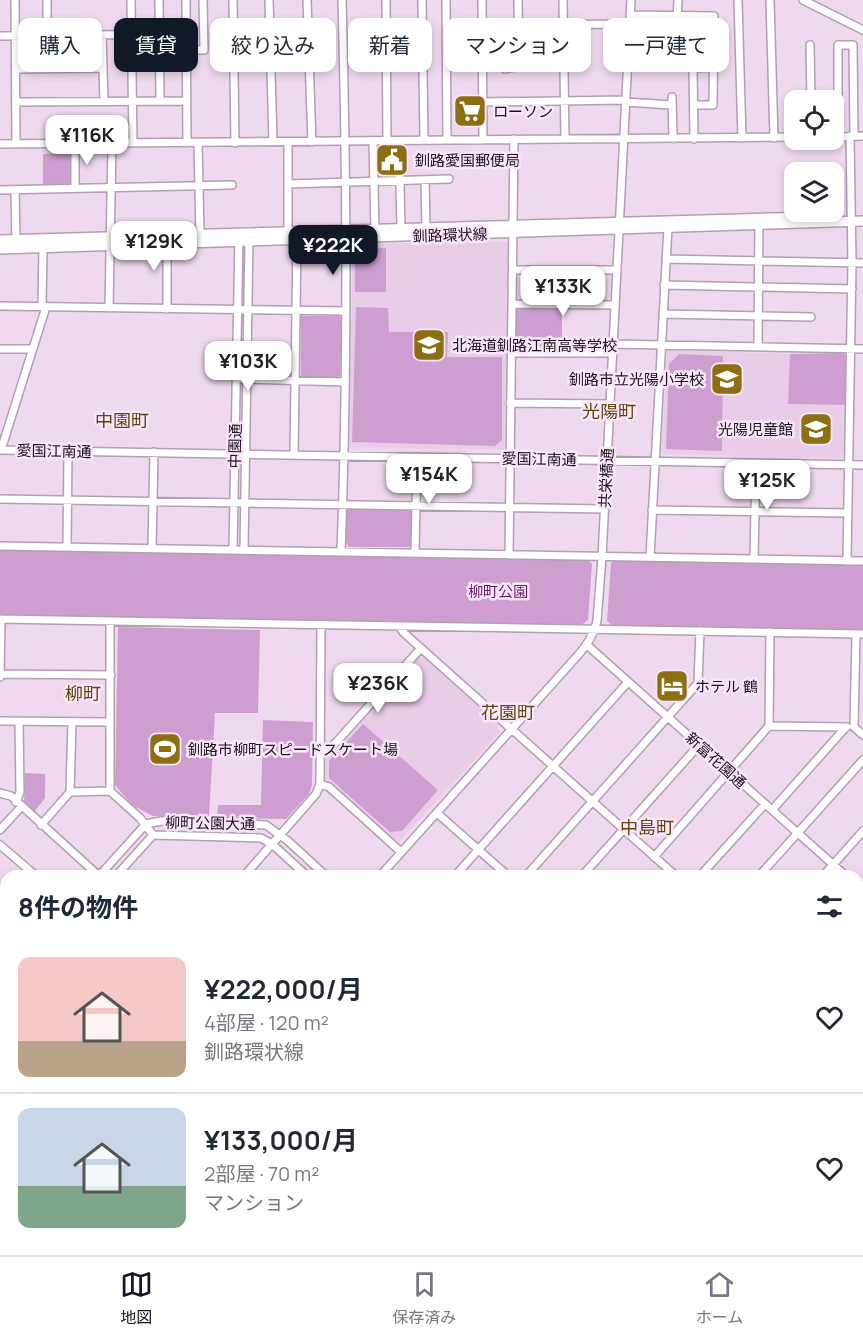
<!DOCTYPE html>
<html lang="ja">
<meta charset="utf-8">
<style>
body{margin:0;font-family:Manrope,"Noto Sans JP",sans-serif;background:#f2f2f3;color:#1f2937;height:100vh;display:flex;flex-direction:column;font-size:22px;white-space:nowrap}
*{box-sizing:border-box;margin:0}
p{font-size:20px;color:#747a83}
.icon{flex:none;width:33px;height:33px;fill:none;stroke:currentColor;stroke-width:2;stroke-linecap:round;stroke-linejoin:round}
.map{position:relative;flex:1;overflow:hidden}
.drawer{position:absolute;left:0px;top:870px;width:864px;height:386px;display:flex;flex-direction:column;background:#fff;border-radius:18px 18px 0 0;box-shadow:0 3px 9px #0003}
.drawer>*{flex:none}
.guide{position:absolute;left:18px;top:18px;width:828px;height:54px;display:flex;gap:12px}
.fabs{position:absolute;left:784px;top:90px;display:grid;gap:12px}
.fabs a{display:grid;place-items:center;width:60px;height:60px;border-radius:12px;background:#fff;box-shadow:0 3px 9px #0003;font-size:30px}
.price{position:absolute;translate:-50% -51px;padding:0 14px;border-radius:12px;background:#fff;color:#222;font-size:20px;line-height:39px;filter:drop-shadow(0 2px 3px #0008)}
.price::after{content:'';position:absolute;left:50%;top:36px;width:18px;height:14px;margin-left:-9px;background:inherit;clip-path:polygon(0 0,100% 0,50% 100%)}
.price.selected{background:#111827;color:#fff}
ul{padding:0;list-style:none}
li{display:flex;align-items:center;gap:18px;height:150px;padding:0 18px}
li+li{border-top:2px solid #e0e1e3}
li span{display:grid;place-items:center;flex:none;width:168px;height:120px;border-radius:12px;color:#555}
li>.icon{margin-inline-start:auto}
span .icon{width:72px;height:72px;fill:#fffc;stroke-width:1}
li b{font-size:26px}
h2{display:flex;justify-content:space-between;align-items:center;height:72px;padding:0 18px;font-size:26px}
.tag{padding:0 21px;border-radius:12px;background:#fff;box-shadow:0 3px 9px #0003;font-size:21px;line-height:54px}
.tag.selected{background:#111827;color:#fff}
.tabs{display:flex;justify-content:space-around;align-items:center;height:84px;border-top:2px solid #e0e1e3;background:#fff;font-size:16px;color:#747a83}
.tabs a{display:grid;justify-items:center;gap:3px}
.tabs .selected{color:#111827}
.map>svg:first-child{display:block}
.built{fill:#e8cce8}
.green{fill:#cf9ed0}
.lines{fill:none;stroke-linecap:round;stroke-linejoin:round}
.minor-casing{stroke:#b39eb4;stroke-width:10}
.major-casing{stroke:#b39eb4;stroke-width:12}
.minor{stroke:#fff;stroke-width:7}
.major{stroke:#fff;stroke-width:9}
.labels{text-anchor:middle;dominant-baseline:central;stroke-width:5;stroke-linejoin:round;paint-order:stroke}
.poi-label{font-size:15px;fill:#19121a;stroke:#fce6fd;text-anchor:start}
.street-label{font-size:15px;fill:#19121a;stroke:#fce6fd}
.park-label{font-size:15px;fill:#651c6a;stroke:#fce6fd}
.quarter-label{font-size:18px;fill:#5d4809;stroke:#fce6fd}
</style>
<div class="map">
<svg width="863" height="1255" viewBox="0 0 863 1255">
<rect width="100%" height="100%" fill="#efd9ef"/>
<path class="built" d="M509,242L504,450L349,447L353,244Z
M667,350L790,354L788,404L846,405L844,453L839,458L662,454Z
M423,657L496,721L499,733L398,843L325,779L326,756L333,754L416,658Z"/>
<path class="green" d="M72,153V185H43V154Z
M355,248H386V292H355Z
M519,306L562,307V349L514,348L515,310Z
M356,307L388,308L389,332H448L447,357H502V440L495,446L352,442Z
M301,316H340L342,320L340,376L338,378L301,376Z
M843,353L847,357L846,405L788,404L790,354Z
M679,354L723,356L722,451L666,449L669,364Z
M347,509L413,510L412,545L409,547H349L346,543Z
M0,550L588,560L592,564L588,620L580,626L0,615Z
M616,560L863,564V630L613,626L607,621L611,563Z
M118,627L260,630L258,713H215L209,816H153L132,805L115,785Z
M263,720L313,722L312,785L309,794L286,819L217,818L218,805H261Z
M363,724L438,790L402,831L390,832L329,778V761Z
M25,773L45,774V798L34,812L24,804Z"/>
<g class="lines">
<g class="minor-casing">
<path id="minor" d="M15,0L16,144
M131,0L133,143
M159,0L160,101
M186,0L187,143
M233,0L235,143
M269,0L273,142
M307,0L312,142
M386,0L387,141
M422,0L424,140
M446,0L447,140
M482,0L483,140
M563,0L565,139
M738,0L742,138
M770,0L774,138
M803,0L863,30
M630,15L714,16L713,105H694
M519,25L629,24
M102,35L104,101
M0,36L186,34
M47,36V0
M810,45L811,100
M186,50H204L203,0
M627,58L675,60L678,0
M482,66H504L505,69L519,66L518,0
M16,69L103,68
M672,97L673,139
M16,102L187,101
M483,102L625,100
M625,102L672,105
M834,137L863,136
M838,137V45H853L854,136
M694,139L693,68L713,67
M373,141L375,230
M399,141L401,229
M288,142V232
M198,143L200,235
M0,144L795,137
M75,144V188
M425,180L426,228
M288,184L449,179
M0,190L232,185
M15,190L16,240
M666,259L863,263
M513,270H617
M664,285L852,289
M512,304L615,305
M0,306L345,311
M42,307L43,249
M109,308L112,144
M167,309V241
M663,314L811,317
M613,344L863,349
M758,346L759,220
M0,349H33
M511,353H612
M242,379L345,382
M510,403L609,404
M0,450L863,465
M1,450L46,307
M294,455L297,240
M0,499L604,509
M652,510L848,513
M0,546L863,561
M67,547L68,451
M152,548L154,452
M233,550L239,237
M244,550L249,239
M341,551C348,368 347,184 342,0
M415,553L417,457
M509,555L514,139
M650,557L668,227
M754,558L756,463
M847,561L852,263L850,136
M0,619L863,634
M110,621V791L140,818L153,835
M399,626L404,633L676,876
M856,634L854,727L863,735
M587,645L846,876
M0,674L111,675
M0,677L1,619
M0,721L110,722
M769,726L847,727
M319,750L331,748L421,648
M320,784L329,787L401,852
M70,792L110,791
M0,793L11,796L99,876
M16,802L20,792L19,721
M772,810L846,727
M437,813L508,876
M41,825L70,792L72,722
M0,830L21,807
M153,835L261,838L272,844L307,876
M0,845L36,876
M654,857L769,726L770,632
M99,876L146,824L161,821L266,825L288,841L326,876
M116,876L153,835
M244,876L316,794L320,784L321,625
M380,876L579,654C588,644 594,634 597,621L602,557L631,0
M455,876L628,682
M526,876L698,683L700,631
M582,876L699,745
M700,876L765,804
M759,876L863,760
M823,876L863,831
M858,886L863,891
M858,912L863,907
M0,914L6,919
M858,981L863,975
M0,991L6,985
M0,1004L6,998
M0,1040L6,1045
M858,1045L863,1039
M0,1073L6,1066
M858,1111L863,1105
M0,1150L6,1143
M858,1178L863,1173
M858,1187L863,1191
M0,1228L6,1221
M858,1246L863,1240
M235,1250L242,1255
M304,1250L310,1255
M377,1250L384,1255
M457,1250L463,1255
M518,1250L524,1255
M589,1250L595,1255
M658,1250L664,1255
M726,1250L733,1255
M747,1250L753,1255
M44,1255L49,1250
M112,1255L117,1250L123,1255
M187,1255L192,1250
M422,1255L427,1250
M552,1255L557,1250
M671,1255L675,1250
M791,1255L796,1250
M850,1255L855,1250"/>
</g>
<g class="major-casing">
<path id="major" d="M0,240L810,217
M0,249L863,221"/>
</g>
<use href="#minor" class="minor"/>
<use href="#major" class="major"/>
</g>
<defs>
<g id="supermarket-square" transform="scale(1.725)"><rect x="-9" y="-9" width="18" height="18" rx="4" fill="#8d6e10" stroke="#fce6fd"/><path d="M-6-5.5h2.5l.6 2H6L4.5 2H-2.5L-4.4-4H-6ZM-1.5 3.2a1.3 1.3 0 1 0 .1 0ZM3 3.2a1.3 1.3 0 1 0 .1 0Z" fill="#fff"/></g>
<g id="civic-square" transform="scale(1.725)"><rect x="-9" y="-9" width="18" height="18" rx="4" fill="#8d6e10" stroke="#fce6fd"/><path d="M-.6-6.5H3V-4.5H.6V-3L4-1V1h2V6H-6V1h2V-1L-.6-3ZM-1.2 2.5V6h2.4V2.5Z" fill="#fff"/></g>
<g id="school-square" transform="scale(1.725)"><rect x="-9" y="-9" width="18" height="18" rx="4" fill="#8d6e10" stroke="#fce6fd"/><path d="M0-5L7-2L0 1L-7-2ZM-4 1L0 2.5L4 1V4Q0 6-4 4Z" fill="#fff"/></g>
<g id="hotel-square" transform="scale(1.725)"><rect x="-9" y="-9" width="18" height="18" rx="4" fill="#8d6e10" stroke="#fce6fd"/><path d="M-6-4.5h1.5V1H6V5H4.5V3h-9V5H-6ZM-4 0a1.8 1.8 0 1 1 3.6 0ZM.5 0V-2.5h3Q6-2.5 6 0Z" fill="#fff"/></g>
<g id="stadium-square" transform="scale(1.725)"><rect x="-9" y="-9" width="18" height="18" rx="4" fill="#8d6e10" stroke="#fce6fd"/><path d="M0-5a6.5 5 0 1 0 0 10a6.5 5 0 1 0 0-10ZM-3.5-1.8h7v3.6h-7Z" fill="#fff"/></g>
</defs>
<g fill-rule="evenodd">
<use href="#supermarket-square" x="470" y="111"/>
<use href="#civic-square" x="392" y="160"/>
<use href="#school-square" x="429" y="345"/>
<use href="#school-square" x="727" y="379"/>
<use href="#school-square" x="816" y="429"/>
<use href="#hotel-square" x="672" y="686"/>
<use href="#stadium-square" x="165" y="749"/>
</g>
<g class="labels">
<g class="poi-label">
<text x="493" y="111">ローソン</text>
<text x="415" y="160">釧路愛国郵便局</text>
<text x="452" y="345">北海道釧路江南高等学校</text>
<text x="704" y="379" text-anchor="end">釧路市立光陽小学校</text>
<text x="793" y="429" text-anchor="end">光陽児童館</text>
<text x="695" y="686">ホテル 鶴</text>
<text x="188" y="749">釧路市柳町スピードスケート場</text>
</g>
<g class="street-label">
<text transform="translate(450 235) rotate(-2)">釧路環状線</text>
<text transform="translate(235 446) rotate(-89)">中園通</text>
<text transform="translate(54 451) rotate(1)">愛国江南通</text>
<text transform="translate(539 459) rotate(1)">愛国江南通</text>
<text transform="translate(606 478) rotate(-87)">共栄橋通</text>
<text transform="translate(716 760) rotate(42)">新富花園通</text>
<text transform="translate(210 823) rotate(1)">柳町公園大通</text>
</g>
<g class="park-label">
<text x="498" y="591">柳町公園</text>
</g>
<g class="quarter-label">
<text x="609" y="411">光陽町</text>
<text x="122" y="420">中園町</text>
<text x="83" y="693">柳町</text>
<text x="508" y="712">花園町</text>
<text x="647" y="827">中島町</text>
</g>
</g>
</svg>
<div class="fabs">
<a><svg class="icon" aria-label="locate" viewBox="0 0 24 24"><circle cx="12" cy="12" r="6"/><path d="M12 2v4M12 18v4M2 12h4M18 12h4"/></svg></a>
<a><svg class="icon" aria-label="layers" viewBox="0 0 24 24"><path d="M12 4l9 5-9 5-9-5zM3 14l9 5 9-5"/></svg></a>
</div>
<b class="price" style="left:87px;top:166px">¥116K</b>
<b class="price" style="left:154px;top:272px">¥129K</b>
<b class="price selected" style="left:333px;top:276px">¥222K</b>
<b class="price" style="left:563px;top:317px">¥133K</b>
<b class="price" style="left:248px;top:392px">¥103K</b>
<b class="price" style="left:429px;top:505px">¥154K</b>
<b class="price" style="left:767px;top:511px">¥125K</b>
<b class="price" style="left:378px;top:714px">¥236K</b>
<div class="guide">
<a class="tag">購入</a>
<a class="tag selected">賃貸</a>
<a class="tag">絞り込み</a>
<a class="tag">新着</a>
<a class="tag">マンション</a>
<a class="tag">一戸建て</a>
</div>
<section class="drawer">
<h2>8件の物件<svg class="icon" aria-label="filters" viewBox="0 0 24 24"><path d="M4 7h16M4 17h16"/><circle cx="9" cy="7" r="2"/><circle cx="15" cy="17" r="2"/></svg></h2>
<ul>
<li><span style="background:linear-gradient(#f6c9c9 70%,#b9a48a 0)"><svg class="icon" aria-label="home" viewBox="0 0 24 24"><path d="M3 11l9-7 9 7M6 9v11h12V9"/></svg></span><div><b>¥222,000/月</b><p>4部屋 · 120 m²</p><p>釧路環状線</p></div><svg class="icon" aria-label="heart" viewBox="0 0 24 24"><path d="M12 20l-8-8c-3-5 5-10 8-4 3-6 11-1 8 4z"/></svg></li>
<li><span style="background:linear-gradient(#c9d6e8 65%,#7fa58c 0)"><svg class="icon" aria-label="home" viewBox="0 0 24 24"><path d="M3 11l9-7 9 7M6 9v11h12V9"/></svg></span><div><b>¥133,000/月</b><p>2部屋 · 70 m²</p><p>マンション</p></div><svg class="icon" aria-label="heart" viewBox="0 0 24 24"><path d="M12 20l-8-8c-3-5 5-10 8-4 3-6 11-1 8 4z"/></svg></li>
</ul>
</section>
</div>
<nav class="tabs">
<a class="selected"><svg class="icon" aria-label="map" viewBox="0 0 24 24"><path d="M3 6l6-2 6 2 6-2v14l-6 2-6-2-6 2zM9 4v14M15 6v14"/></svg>地図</a>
<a><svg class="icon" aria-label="saved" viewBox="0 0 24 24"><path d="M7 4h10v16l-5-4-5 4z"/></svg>保存済み</a>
<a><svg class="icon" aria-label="home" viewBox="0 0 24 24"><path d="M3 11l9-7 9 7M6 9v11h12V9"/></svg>ホーム</a>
</nav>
